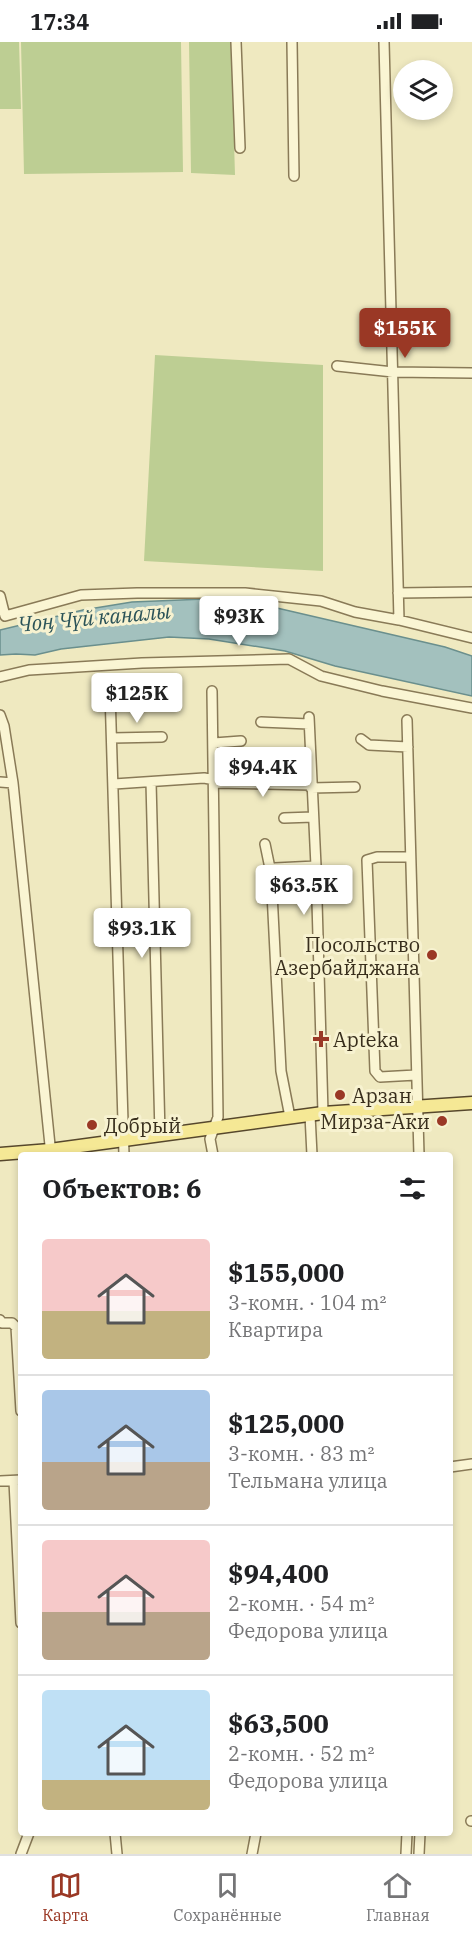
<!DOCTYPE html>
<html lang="ru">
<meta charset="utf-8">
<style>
body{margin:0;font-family:"IBM Plex Serif",serif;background:#f6f6f6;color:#202124;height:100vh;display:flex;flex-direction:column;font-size:22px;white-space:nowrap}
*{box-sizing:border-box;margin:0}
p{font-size:20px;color:#757577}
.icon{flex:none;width:33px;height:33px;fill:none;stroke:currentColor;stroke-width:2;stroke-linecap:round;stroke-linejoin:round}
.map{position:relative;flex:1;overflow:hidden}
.side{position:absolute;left:18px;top:1110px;width:435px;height:684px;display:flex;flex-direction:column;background:#fff;border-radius:6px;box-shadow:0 3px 9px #0003}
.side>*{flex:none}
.buttons{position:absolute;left:393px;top:18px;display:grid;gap:12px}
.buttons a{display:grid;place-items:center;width:60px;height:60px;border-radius:50%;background:#fff;box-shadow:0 3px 9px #0003;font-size:30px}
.price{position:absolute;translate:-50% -51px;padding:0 14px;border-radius:6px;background:#fff;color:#222;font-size:20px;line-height:39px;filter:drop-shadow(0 2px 3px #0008)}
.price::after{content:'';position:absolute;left:50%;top:36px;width:18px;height:14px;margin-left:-9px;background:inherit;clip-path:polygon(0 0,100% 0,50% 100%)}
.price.selected{background:#9a3825;color:#fff}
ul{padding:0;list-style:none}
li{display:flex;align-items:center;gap:18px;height:150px;padding:0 24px}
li+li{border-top:2px solid #e0e0e0}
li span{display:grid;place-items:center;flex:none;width:168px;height:120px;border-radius:6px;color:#555}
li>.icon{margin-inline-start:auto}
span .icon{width:72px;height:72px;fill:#fffc;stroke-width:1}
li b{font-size:26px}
h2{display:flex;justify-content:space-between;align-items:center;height:72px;padding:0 24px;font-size:26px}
.status{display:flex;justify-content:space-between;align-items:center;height:42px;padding:0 30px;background:#fff;direction:ltr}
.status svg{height:16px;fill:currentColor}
.menu{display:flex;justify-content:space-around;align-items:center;height:84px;border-top:2px solid #e0e0e0;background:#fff;font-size:16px;color:#757577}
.menu a{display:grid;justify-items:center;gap:3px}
.menu .selected{color:#9a3825}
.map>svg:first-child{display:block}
.green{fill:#bdce93}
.water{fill:#a3c1be;stroke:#6a8f8d;stroke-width:1.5}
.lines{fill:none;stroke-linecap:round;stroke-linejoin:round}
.minor-casing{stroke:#897a57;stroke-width:12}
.major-casing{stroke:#56472c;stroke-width:15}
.minor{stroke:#faf5d3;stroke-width:9}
.major{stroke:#f5e895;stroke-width:12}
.poi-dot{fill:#9a3825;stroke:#f7f2d0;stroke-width:2}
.labels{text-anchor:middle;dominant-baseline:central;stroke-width:6;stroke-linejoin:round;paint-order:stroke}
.poi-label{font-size:20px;fill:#382e1c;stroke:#f7f2d0;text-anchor:start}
.water-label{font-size:21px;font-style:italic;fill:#2b5358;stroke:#f7f2d0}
</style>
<div class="status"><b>17:34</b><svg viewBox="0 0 49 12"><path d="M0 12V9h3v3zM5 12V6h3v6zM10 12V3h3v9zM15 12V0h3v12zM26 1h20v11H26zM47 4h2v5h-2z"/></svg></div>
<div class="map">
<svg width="472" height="1812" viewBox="0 0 472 1812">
<rect width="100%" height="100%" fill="#efe9c0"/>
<path class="green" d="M0,0H19L21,67H0Z
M21,0H181L183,130L24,132Z
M189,0H231L235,133L191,131Z
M155,313L323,323V529L144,519Z"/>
<path class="water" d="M205,557L264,563L445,605L472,614V654L335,624L285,609L209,597L169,595L61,607L35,613L16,612L0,613V588L83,568L132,560Z"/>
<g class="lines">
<g class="minor-casing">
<path id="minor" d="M236,0L240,106
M292,0L294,134
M384,0L399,578
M337,324L393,330L472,331
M398,551L472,550
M0,554L5,574L81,553L137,551H245L321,559L355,570L399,578L472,596
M0,635L29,628L142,621L289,617L321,634L382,649L472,666
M212,649L218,1075L210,1097L213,1113
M110,650L124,1113
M0,673L4,684L13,741L51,1113
M309,675L316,824L323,1071
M407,678L419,1113
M261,680L309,682
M112,696L162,695
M361,697L369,703L408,705
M214,701L241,699
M0,740L13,741
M151,740L160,1092
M215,741L311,743
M114,742L204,736L215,738
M311,746L355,745
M284,776L313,775
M265,802L271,831
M410,815H377L367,818L375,1029L380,1035L416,1033
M310,1073L312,1113
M290,1075L281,1029L271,831L275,826L316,824
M0,1278L2,1281H12L16,1285L21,1369
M450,1425L472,1422
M0,1439L21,1438
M14,1439L21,1581
M471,1779H472
M115,1791L117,1812
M21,1812L29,1791
M252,1812L256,1791
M406,1812L407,1791
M419,1812L420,1791"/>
</g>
<g class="major-casing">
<path id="major" d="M0,1112L50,1108L323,1071L472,1061"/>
</g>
<use href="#minor" class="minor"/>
<use href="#major" class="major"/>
</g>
<g class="poi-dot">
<circle cx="432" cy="913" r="6"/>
<path d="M318 988h6v6h6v6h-6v6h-6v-6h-6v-6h6z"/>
<circle cx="340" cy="1053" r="6"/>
<circle cx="442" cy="1079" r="6"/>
<circle cx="92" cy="1083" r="6"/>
</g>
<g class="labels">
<g class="poi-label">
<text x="420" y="902" text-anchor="end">Посольство<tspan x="420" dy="23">Азербайджана</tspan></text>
<text x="333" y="997">Apteka</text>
<text x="352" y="1053">Арзан</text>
<text x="430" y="1079" text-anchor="end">Мирза-Аки</text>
<text x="104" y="1083">Добрый</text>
</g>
<g class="water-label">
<text transform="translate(94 575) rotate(-5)">Чоң Чүй каналы</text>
</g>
</g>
</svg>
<div class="buttons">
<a><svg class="icon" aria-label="layers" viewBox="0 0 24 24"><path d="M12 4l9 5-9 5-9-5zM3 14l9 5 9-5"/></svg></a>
</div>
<b class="price selected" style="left:405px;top:317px">$155K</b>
<b class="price" style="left:239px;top:605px">$93K</b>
<b class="price" style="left:137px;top:682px">$125K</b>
<b class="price" style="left:263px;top:756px">$94.4K</b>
<b class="price" style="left:304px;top:874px">$63.5K</b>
<b class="price" style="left:142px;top:917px">$93.1K</b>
<section class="side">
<h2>Объектов: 6<svg class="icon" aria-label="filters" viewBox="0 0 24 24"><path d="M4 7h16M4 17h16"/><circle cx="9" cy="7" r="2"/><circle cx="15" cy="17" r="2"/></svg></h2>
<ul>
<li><span style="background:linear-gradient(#f6c9c9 60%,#c2b280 0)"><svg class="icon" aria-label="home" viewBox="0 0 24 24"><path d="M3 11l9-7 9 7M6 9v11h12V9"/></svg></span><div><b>$155,000</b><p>3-комн. · 104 m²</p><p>Квартира</p></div></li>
<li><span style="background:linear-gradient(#a9c7e8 60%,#b9a48a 0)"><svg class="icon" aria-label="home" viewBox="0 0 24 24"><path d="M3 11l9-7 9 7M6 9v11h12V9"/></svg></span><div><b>$125,000</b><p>3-комн. · 83 m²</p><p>Тельмана улица</p></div></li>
<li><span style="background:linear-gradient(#f6c9c9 60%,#b9a48a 0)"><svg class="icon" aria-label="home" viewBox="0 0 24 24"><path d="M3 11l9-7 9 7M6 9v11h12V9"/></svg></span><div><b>$94,400</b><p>2-комн. · 54 m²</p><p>Федорова улица</p></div></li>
<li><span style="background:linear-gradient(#bfe0f5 75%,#c2b280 0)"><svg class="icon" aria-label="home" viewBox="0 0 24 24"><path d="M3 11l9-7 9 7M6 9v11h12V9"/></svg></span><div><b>$63,500</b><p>2-комн. · 52 m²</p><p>Федорова улица</p></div></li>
</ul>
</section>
</div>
<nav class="menu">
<a class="selected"><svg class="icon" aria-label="map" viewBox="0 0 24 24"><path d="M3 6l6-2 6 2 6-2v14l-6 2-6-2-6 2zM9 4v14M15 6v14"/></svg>Карта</a>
<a><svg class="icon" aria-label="saved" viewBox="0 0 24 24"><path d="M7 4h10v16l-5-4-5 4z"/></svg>Сохранённые</a>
<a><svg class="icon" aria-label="home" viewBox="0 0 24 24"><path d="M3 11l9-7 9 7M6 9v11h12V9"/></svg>Главная</a>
</nav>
